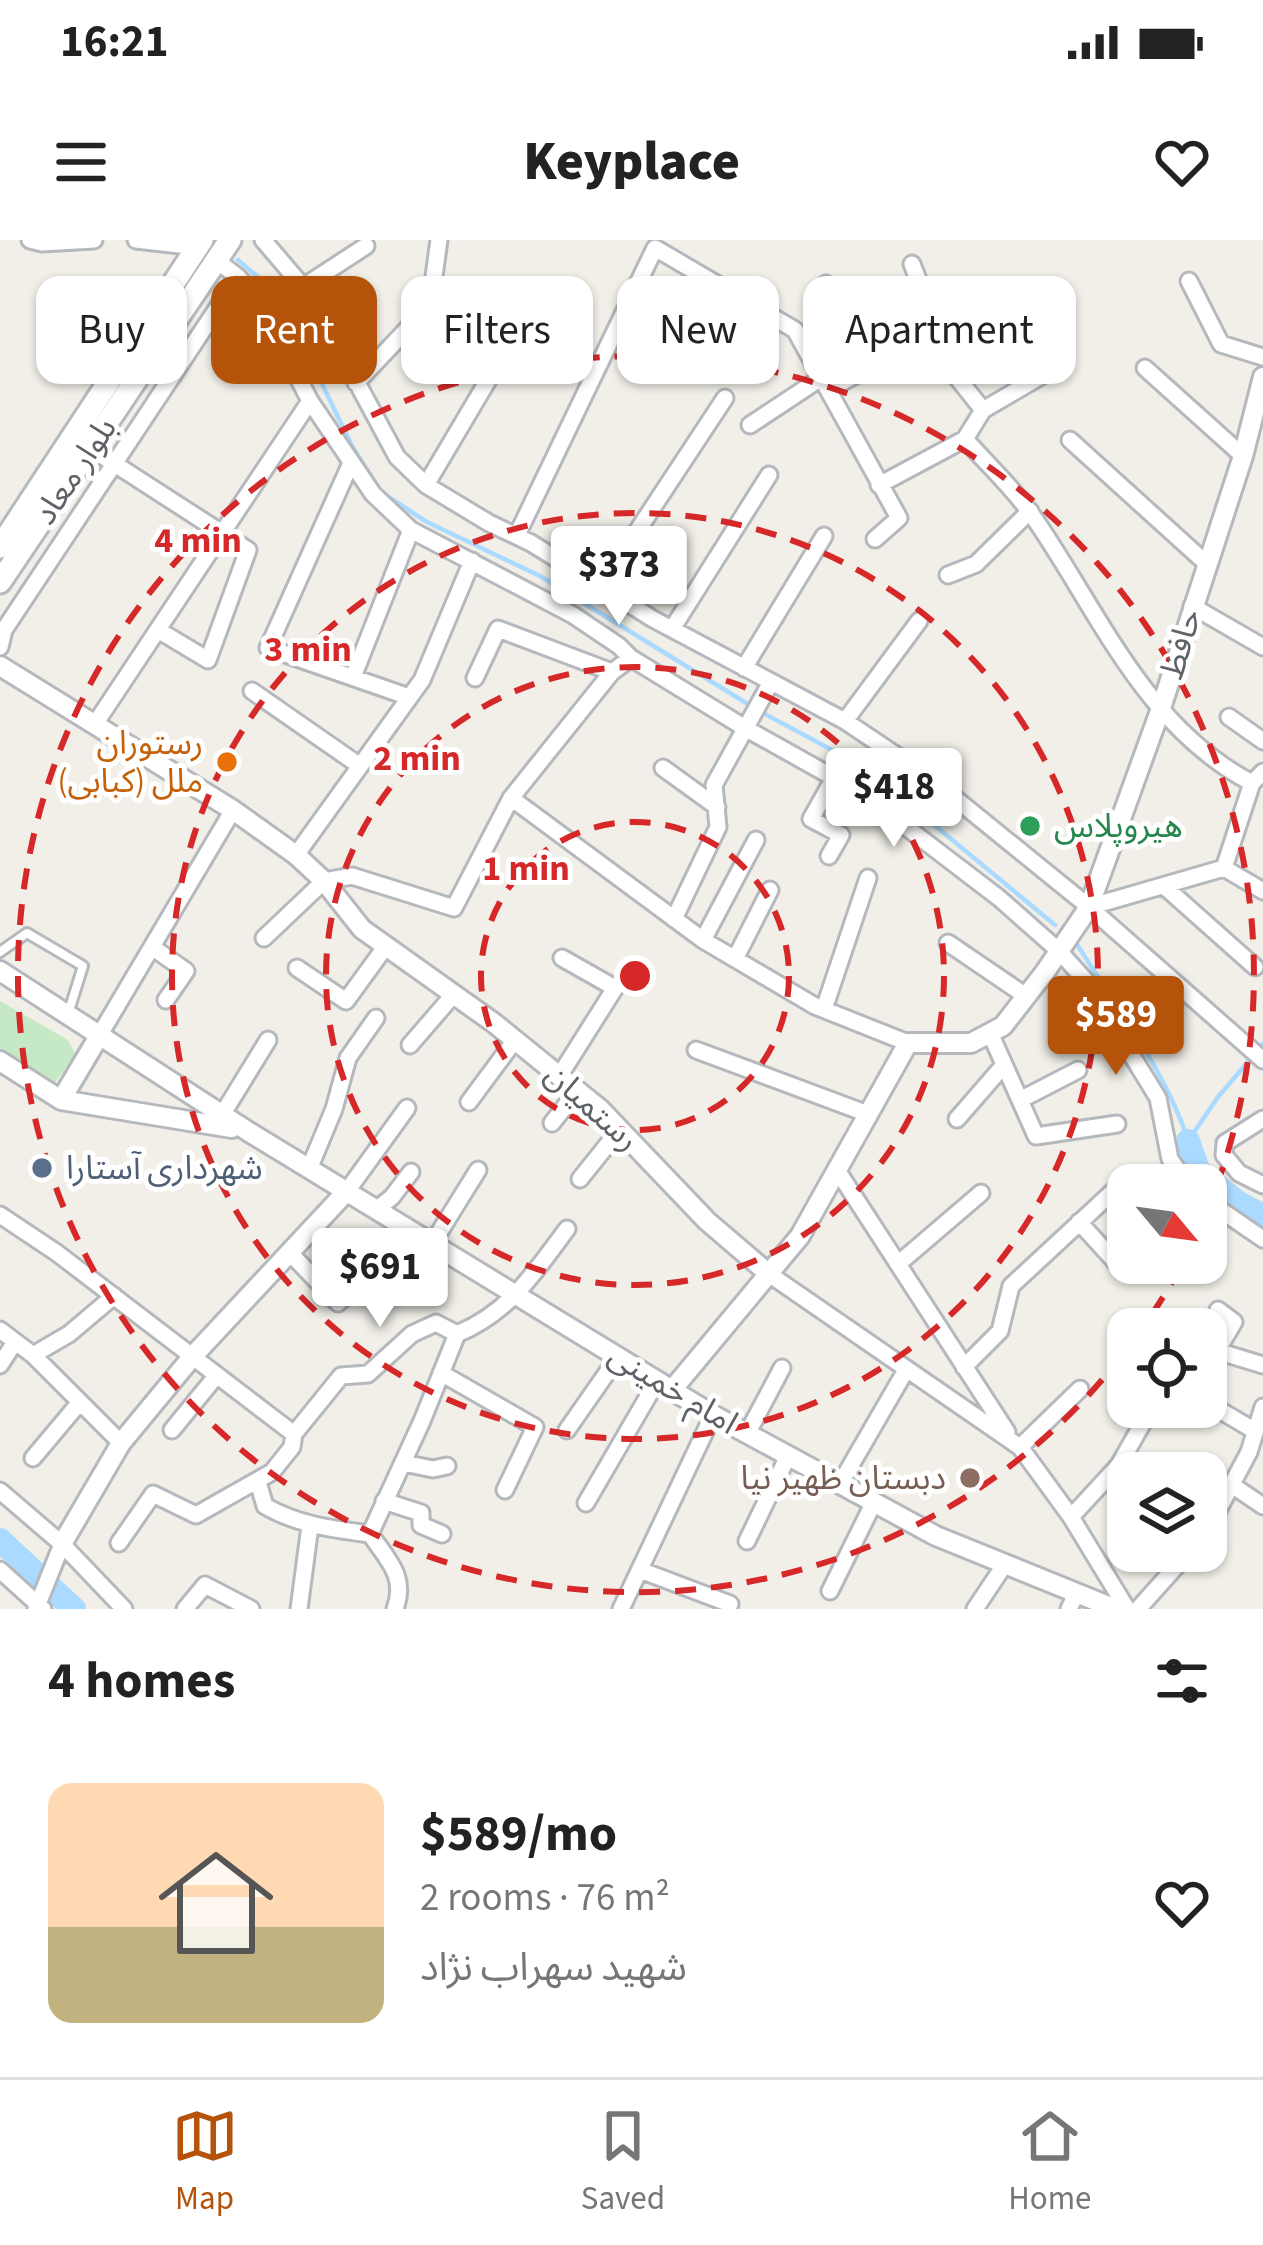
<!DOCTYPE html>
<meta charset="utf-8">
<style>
body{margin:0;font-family:"Source Sans 3","Noto Sans Arabic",sans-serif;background:#f6f6f6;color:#222;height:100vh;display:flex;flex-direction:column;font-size:45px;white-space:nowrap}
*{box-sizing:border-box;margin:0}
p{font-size:39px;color:#767676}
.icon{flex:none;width:66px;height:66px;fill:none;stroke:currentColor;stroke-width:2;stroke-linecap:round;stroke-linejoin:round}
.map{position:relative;height:1369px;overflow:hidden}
.drawer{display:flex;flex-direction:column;background:#fff;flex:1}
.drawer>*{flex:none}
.banner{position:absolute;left:36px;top:36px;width:1191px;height:108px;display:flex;gap:24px}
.needle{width:78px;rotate:119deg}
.tools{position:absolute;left:1107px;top:924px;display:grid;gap:24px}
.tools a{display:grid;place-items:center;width:120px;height:120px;border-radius:24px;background:#fff;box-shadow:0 3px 9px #0004;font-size:60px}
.price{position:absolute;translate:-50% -102px;padding:0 27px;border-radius:12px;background:#fff;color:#222;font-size:39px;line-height:78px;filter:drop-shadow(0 3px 6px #0008)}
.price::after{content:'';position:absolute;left:50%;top:72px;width:36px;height:27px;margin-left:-18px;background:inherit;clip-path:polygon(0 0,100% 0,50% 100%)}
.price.current{background:#b45309;color:#fff}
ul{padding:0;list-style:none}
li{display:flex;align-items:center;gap:36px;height:300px;padding:0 48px}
li span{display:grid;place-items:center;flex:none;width:336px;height:240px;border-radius:24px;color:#555}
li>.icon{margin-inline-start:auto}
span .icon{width:144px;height:144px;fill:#fffc;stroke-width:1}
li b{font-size:51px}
h2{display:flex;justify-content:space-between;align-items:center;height:144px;padding:0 48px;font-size:51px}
.tag{padding:0 42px;border-radius:24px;background:#fff;box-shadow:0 3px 9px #0004;font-size:42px;line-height:108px}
.tag.current{background:#b45309;color:#fff}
.status{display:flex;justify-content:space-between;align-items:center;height:84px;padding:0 60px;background:#fff;direction:ltr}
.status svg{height:33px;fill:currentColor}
header{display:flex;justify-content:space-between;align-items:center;height:156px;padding:0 48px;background:#fff;font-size:54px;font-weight:800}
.menu{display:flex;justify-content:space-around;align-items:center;height:168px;border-top:3px solid #e0e0e0;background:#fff;font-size:33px;color:#767676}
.menu a{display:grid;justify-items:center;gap:6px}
.menu .current{color:#b45309}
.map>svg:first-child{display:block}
.green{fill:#c5e8c5}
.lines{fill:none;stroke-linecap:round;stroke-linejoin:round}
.stream{stroke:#aadaff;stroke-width:4.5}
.river{stroke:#aadaff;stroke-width:24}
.service-casing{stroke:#b5b8bc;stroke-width:14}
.minor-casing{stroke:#b5b8bc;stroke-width:21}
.tertiary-casing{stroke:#b5b8bc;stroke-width:24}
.secondary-casing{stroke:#b6babf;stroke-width:27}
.service{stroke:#fff;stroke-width:8}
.minor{stroke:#fff;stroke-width:15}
.tertiary{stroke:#fff;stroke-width:18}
.secondary{stroke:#fff;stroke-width:21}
.ring{fill:none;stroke:#d62828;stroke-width:6;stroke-dasharray:21 15}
.food-dot{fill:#e8710a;stroke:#fff;stroke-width:4.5}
.leisure-dot{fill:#2e9e5b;stroke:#fff;stroke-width:4.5}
.service-dot{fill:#5c6f8a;stroke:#fff;stroke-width:4.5}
.education-dot{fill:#8d6e63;stroke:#fff;stroke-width:4.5}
.labels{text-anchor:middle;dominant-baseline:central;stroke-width:10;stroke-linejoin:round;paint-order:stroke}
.street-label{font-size:33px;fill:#5f6368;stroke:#fff}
.food-label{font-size:33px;fill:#c56008;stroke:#fff;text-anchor:end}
.leisure-label{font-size:33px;fill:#27864d;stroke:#fff;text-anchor:start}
.service-label{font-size:33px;fill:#4e5e75;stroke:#fff;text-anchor:start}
.education-label{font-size:33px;fill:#785e54;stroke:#fff;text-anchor:end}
.centre{fill:#d62828;stroke:#fff;stroke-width:6}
.ring-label{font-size:36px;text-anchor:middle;font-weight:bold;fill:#d62828;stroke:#fff;stroke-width:10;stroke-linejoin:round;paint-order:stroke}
</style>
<div class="status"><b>16:21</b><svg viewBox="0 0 49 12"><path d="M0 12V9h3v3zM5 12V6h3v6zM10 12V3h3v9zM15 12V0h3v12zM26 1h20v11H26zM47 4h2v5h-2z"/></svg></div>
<header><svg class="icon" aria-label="menu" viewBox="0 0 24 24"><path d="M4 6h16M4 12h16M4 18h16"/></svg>Keyplace<svg class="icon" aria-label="heart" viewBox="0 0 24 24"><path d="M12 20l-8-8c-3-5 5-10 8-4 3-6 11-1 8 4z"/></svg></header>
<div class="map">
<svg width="1263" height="1369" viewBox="0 0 1263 1369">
<rect width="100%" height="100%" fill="#f1efe8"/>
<path class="green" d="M0,761L68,800L76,815L52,846L0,812Z"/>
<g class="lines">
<path class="stream" d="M238,20L266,44L293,84L352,206L381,252L427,282L540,336L751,466
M761,472L864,527L1055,685
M1078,706C1114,763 1169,837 1188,901
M1188,901L1218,857L1263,804"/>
<path class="river" d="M1188,901L1198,930L1237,962L1263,976
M0,1300L74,1369"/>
<g class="service-casing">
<path id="service" d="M0,712L27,693L83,726L68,774"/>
</g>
<g class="minor-casing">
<path id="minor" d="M30,0L42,3L94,0
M136,0L197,7
M263,0L310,55L397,217L426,245L489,283L531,303L653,379L845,481L930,538L1089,667L1263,820
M216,20L238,37L258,60L310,161L373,254L411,290L573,375L619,406L631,418L745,488L863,554L999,658L1059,711L1086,741L1158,858L1170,919L1188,945
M912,24L955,135L983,170
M1189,41L1221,104L1263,117
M826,44L870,127L828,150
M303,47L366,6
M735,117L724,99L765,72
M1145,128L1243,216
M356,143L430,65L439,0
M750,185L821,138
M965,199C987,224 1013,248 1032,275C1099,371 1143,486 1252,543L1263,532
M1070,200L1208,325
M90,208L248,310L208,420L158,390
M351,223L268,408L409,457
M426,245L510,103
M879,245L965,199L983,170L1048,132
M517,295L655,8L795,90L899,278L875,299
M948,335L976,324L1030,271
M601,346L725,158
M1192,366L1263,407
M672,389L769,235
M0,407L4,390L238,37
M744,428L824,296
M353,437L411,290
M475,438L498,389L612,432
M252,451L360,526
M1229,477L1263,501
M845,481L919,381
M95,484L310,161
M663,528L717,567
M511,558L703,700L815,766L908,803
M296,615L422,440L472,321
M829,616L841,595L811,579L834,538
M1224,628L1263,651
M1165,647L1255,727
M1089,667L1224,628L1252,543
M674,679L718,587L714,545L771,442
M264,698L324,641L352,636L454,668L511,558L612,432L631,418
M703,700L756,600
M948,703L1026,756
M152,707L186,731L166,760
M735,719L770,650
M297,728L346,761L386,706
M824,769L868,638
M990,793L1036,896L1117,884
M99,796L233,570
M410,805L454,754
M696,810L868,874
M560,835L615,748L562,718
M1020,860L1078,830
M469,862L515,800
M222,875L268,800
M957,879L1004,825
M1263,879L1225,903L1224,915L1239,933L1263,945
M552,883L578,850
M309,929L334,869L348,818L376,778
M837,930L1007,1192
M580,939L620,889
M347,951L407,868
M1206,960L1263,999
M376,970L392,957L411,932
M0,975L57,1013L294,1194
M1079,982L1122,1029
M432,1004L478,930
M290,1013L338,1063L355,1047
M898,1024L981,953
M769,1034L1020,1207L1071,1277L1127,1369
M1218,1070L1234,1082L1217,1111L1263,1125
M0,1090L33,1115L69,1094L114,1056
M33,1115L121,1203
M0,1125L15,1102
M964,1127L1000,1091L1011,1046L1120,945
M441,1133L535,1187L505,1250
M1206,1162L1255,1191
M172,1190L217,1135
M567,1190L618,1117
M747,1194L782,1128
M1020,1207L1080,1149
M33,1218L80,1162
M403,1223L433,1229L447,1226
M258,1242L265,1266C298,1285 332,1289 370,1294C388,1320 407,1337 395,1369
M840,1244L906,1130
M1232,1245L1263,1266
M0,1251L62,1304L124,1369
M384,1261L421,1273V1285L442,1294
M586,1263L657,1141
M1071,1277L1119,1225L1145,1179
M1206,1293L1249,1212L1263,1167
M370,1294L422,1181L457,1094
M747,1301L788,1216
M119,1303L153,1254L196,1275L272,1232L292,1207L294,1194L341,1136L368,1134L412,1094L436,1083L457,1094C510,1072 534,1033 567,989
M0,1330L43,1369
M640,1330L730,1364
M830,1351L874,1262
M36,1369L62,1304
M185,1369L205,1345L251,1369
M299,1369L310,1286
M621,1369L713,1175
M975,1369L1005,1324
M1069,1369L1077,1352
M1138,1369L1190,1311"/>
</g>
<g class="tertiary-casing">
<path id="tertiary" d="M0,426L233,570L296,615L324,641L362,689L494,783L600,869L707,981L769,1034
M0,731L249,892L713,1175L936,1296L1116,1369
M0,821L61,860L232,888
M61,860L99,796
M672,1150L800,996L908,803H971L1003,786L1045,732L1089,667L1160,471L1243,216L1263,137
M62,1304L121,1203L192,1117L347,951"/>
</g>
<g class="secondary-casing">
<path id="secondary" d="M0,307L202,0
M0,342L230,0"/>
</g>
<use href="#service" class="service"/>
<use href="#minor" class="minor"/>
<use href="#tertiary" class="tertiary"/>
<use href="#secondary" class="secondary"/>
</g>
<g class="ring">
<circle cx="635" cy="736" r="154"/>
<circle cx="635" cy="736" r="309"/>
<circle cx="635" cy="736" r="463"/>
<path d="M1181 1026A618 618 0 0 1 1144 1086M1125 1112A618 618 0 1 1 1208 968"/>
</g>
<circle class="food-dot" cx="227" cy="522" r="12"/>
<circle class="leisure-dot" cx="1030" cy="586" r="12"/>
<circle class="service-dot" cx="42" cy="928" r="12"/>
<circle class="education-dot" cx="970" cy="1238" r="12"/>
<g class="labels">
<g class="street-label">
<text transform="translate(75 231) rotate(-56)">بلوار معاد</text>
<text transform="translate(1181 404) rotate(-73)">حافظ</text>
<text transform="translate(592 867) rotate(42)">رستمیان</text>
<text transform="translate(673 1149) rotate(31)">امام خمینی</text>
</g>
<g class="food-label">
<text x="203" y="503">رستوران<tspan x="203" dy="38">ملل (کبابی)</tspan></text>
</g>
<g class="leisure-label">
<text x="1054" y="586">هیروپلاس</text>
</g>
<g class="service-label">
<text x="66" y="928">شهرداری آستارا</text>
</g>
<g class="education-label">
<text x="946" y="1238">دبستان ظهیر نیا</text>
</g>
</g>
<circle cx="635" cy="736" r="18" class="centre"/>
<g class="ring-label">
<text x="198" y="312">4 min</text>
<text x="308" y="421">3 min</text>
<text x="417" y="530">2 min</text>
<text x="526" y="640">1 min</text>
</g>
</svg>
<div class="tools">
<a><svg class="needle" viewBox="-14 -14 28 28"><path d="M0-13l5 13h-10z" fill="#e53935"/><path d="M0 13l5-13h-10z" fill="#767676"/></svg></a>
<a><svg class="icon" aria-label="locate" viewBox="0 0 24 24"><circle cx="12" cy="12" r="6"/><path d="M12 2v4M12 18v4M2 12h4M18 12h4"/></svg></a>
<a><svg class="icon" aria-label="layers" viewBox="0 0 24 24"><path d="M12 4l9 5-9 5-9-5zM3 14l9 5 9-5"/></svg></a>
</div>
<b class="price" style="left:619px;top:388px">$373</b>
<b class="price" style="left:894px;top:610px">$418</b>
<b class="price current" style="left:1116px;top:838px">$589</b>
<b class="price" style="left:380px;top:1090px">$691</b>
<div class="banner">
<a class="tag">Buy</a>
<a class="tag current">Rent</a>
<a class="tag">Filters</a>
<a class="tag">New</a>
<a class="tag">Apartment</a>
</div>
</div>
<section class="drawer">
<h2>4 homes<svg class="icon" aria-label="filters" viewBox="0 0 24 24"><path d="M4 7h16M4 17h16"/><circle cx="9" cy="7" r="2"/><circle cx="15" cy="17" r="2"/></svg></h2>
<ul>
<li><span style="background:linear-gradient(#ffd9b3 60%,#c2b280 0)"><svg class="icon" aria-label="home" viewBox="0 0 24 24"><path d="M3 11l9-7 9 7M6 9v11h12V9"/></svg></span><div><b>$589/mo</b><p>2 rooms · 76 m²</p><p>شهید سهراب نژاد</p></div><svg class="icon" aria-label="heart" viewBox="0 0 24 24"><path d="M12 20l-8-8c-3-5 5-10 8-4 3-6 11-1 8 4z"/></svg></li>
</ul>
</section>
<nav class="menu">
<a class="current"><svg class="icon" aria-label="map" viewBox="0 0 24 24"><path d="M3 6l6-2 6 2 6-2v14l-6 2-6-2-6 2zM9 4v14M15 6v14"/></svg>Map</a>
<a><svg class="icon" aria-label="saved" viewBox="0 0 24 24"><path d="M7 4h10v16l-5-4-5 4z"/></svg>Saved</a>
<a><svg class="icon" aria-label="home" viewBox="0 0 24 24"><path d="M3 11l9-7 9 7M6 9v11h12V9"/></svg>Home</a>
</nav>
